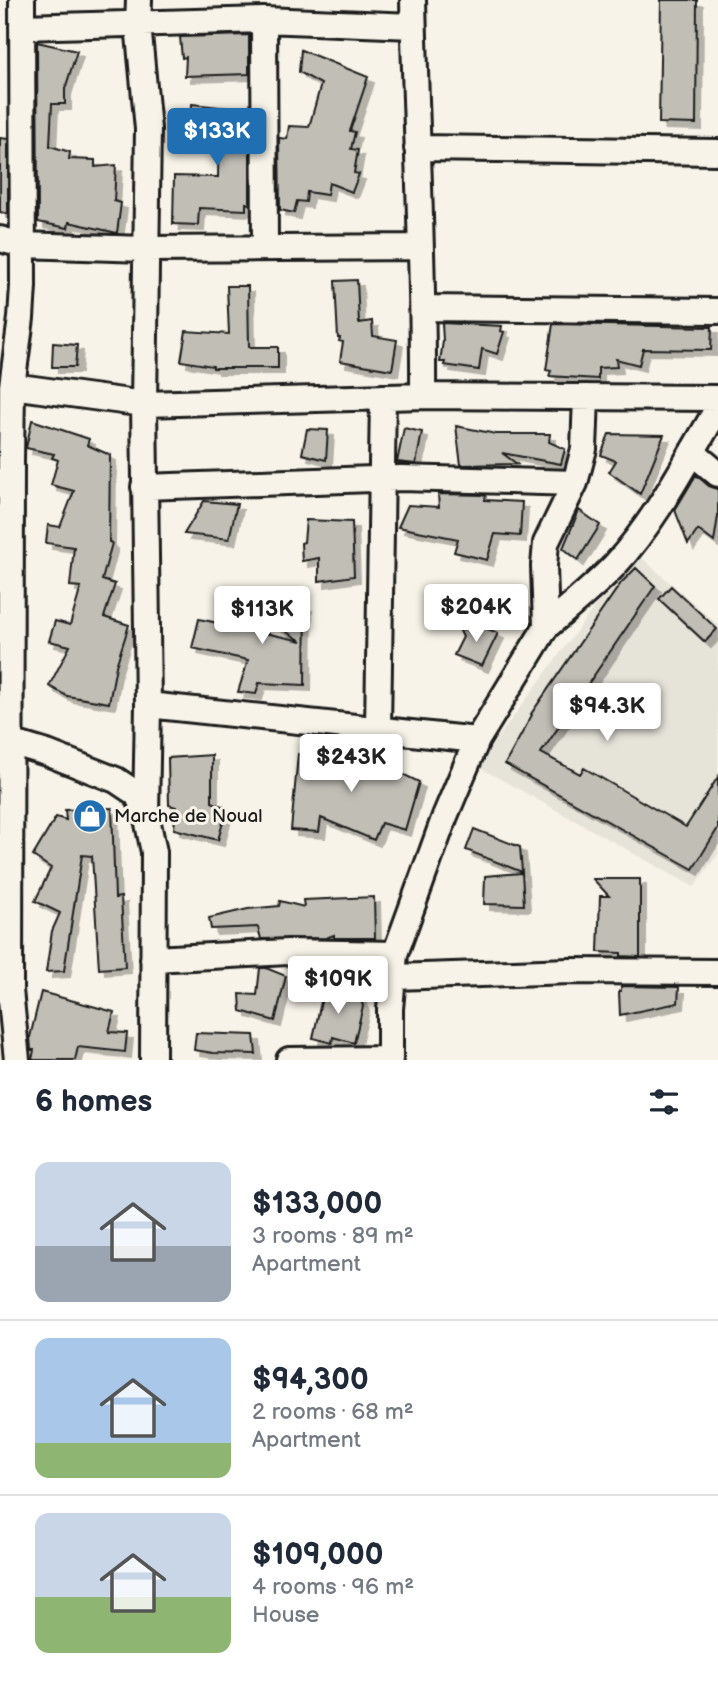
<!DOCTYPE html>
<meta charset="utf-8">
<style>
body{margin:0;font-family:"Balsamiq Sans",sans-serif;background:#f6f6f7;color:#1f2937;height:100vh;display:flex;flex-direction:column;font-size:26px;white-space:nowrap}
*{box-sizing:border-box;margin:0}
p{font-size:23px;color:#747a83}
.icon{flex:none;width:38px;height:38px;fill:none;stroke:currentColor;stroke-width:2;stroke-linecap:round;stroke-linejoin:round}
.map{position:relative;height:1060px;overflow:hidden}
.panel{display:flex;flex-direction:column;background:#fff;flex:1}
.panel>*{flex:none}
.price{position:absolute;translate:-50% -60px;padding:0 16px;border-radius:7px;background:#fff;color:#222;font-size:23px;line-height:46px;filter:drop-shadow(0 2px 4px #0008)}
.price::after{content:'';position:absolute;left:50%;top:42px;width:21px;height:16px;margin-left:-10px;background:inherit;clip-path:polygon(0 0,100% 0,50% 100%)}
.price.selected{background:#1f6fb2;color:#fff}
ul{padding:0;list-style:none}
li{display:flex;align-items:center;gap:21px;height:175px;padding:0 35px}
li+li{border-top:2px solid #e0e1e3}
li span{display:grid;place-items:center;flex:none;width:196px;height:140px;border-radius:14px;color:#555}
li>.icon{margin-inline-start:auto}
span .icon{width:84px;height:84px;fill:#fffc;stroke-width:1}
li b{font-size:30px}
h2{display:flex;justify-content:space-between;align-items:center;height:84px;padding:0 35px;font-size:30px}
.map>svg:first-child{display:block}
.built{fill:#e6e3d9}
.building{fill:#c0beb5;stroke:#1c1c1c;stroke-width:2;filter:url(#shadow)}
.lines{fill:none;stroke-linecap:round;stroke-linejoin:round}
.minor-casing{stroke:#1c1c1c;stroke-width:30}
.minor{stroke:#f7f3e8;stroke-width:24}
.labels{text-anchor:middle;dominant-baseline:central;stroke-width:6;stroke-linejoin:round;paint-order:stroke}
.poi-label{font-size:19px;fill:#1c1c1c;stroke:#f7f3e8;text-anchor:start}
</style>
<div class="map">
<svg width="718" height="1060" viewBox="0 0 718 1060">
<defs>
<filter id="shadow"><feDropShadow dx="6" dy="6" stdDeviation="0" flood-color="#0004"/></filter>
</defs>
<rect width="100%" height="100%" fill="#f7f3e8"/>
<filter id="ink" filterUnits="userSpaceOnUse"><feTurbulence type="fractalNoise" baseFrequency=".0143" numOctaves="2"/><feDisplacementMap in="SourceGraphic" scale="14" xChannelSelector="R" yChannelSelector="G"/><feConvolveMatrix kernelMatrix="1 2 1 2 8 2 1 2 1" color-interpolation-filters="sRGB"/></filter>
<g filter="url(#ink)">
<path class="built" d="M635,552L718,625V854L694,887L477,766Z"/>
<path class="building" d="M661,0H697L696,124L659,123Z
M249,35V74L185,76L186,57L182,58L180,37Z
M37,42L77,51L65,89V104H52L50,146L70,152L69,159L95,160V167L116,165L114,201L121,203L117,233L69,222L68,228L38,222Z
M301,50L368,77L350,131L355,132L351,149L358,150L354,173L359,174L352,192L329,183L327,195L307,192L306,202L297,201L294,213L280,210L279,138L287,139L289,126L309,127L321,84L299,72Z
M192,104L246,110L244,135H250V204L246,203V210L199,208L198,225L173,224L174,176L218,177L219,126H191Z
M0,138L8,139V214L0,212Z
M357,280L359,323L372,321L373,336L397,340L392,370L340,361L343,342L339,341L340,338H338L335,281Z
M227,286H248L249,347H278V368H213V366L181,361L186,331L229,334Z
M442,323L502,326L501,331L504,332L497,354L482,349L479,370L444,365L445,362H440L443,341Z
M553,324L712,327L711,350L643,349L639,365L616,359L617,367L598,368V379L549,376L551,371L546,370Z
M53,343L77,345L75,367H52Z
M32,420L89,439L87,445L110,455L109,542L112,543L102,580L115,584L104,617L129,625L116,666L109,703L67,696L49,686L70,646L49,641L55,621L70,625L81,587L70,586L74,547L46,543L48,525L60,527L74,491L51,485L58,460L52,458L54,454L26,448Z
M456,426L496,434H550L549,442L565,449L561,464L502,453L517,464L461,465Z
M404,428L422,432L416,464L397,462Z
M307,429L328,430L326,460L302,454Z
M609,434L664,435L640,494L609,472L616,461L601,455Z
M696,475L709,486L718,489V516L714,542L698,530L688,544L675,510Z
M438,494L486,495L485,500L522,502L520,536L495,534L487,560L454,552L458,539L398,527L408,505L439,507Z
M204,501L237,504L229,539L184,534Z
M579,510L600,525L578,560L563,548Z
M306,520L352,522L354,576L319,581V558L302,561L301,543L304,542Z
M636,568L655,586L541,753L580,774L584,768L686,827L718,777V828L693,869L505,764L532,715L531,714L621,583Z
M671,586L717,629L705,642L659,599Z
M274,603L306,605L305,685L259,683L256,694L238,692L248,660L192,648L199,619L302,641L242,606Z
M475,624L498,633L482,666L454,655L463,637L460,631Z
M354,747L377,753L376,761L419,782L405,830L381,823L374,840L321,818L319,832L291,830L298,754L351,757Z
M212,755V802L227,808L218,840L174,829L176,807L169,805L168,758Z
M112,808L115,898L121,897L125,967L99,969L92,856L82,855L64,971L46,972L52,931L60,913L35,901L51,868L33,856L56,817L66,820L65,810Z
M474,829L520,847L522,872L466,850Z
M522,873L524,905L484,904L485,876Z
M593,879H640V957L621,956V953L598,952L600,896H609Z
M374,897L375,938H334V935L326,938L261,939L258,927L211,929L209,918L248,909L279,906L280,901L304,907L303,900Z
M260,968H266L286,976L275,1021L241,1011L240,994L257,995Z
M325,984L339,986L338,999L359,994L363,1006L354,1043L333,1037L332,1043L313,1038Z
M621,986L679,987L678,1003L620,1015L619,991H621Z
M41,992L114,1012L109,1032L127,1033L125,1052L78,1047L75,1060H32L34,1050H31L30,1037Z
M196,1033L254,1035L256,1054L213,1053L194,1050Z"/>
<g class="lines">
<g class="minor-casing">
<path id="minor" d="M139,0L138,24L148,129L144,404L148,705L146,814
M413,0C416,132 424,264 423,396
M264,20L265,248
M22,27L264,20L413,26
M417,148L718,152
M0,239L22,245L145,249L419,247
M424,308L718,311
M12,386L144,404L423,396L718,398
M692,452L718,474
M575,483L584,449L586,397
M144,487L401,478L575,483L546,543L544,566L546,627L477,740L445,816L395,954L390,1009V1060
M546,627C569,607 594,587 615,565C657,519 686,461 718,408
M148,705L477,740
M378,729L383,397
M0,739L47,753L116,780L137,794L146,814L154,852L153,1060
M153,959L288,952L395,954
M394,977L570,971L718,972
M17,1060L10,990L11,461L12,386L21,318L23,286L22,0
M289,1060L390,1059"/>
</g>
<use href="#minor" class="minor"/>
</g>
</g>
<defs>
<g id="shop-disc" transform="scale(1.75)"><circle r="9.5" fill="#1f6fb2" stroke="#f7f3e8"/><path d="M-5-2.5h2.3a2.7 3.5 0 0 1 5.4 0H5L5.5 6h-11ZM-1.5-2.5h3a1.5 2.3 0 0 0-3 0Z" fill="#fff"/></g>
</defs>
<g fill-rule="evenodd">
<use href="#shop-disc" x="90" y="816"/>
</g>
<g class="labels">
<g class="poi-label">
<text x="114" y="816">Marche de Noual</text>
</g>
</g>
</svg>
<b class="price selected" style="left:217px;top:168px">$133K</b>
<b class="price" style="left:476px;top:644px">$204K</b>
<b class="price" style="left:262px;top:646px">$113K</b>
<b class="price" style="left:607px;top:743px">$94.3K</b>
<b class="price" style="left:351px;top:794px">$243K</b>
<b class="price" style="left:338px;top:1016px">$109K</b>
</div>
<section class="panel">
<h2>6 homes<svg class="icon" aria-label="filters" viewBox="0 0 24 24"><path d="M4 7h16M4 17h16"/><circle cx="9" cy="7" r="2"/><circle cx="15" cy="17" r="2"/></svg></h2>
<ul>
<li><span style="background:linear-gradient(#c9d6e8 60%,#9aa5b1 0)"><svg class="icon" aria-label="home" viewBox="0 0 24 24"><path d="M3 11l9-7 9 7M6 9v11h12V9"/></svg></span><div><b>$133,000</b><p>3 rooms · 89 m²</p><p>Apartment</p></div></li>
<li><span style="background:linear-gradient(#a9c7e8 75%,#8fb573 0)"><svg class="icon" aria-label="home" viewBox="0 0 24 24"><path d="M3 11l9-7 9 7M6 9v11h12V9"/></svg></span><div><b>$94,300</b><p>2 rooms · 68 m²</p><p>Apartment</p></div></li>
<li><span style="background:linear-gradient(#c9d6e8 60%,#8fb573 0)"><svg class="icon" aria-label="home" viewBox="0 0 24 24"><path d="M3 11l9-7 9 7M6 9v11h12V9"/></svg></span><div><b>$109,000</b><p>4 rooms · 96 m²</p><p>House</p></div></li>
</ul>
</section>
